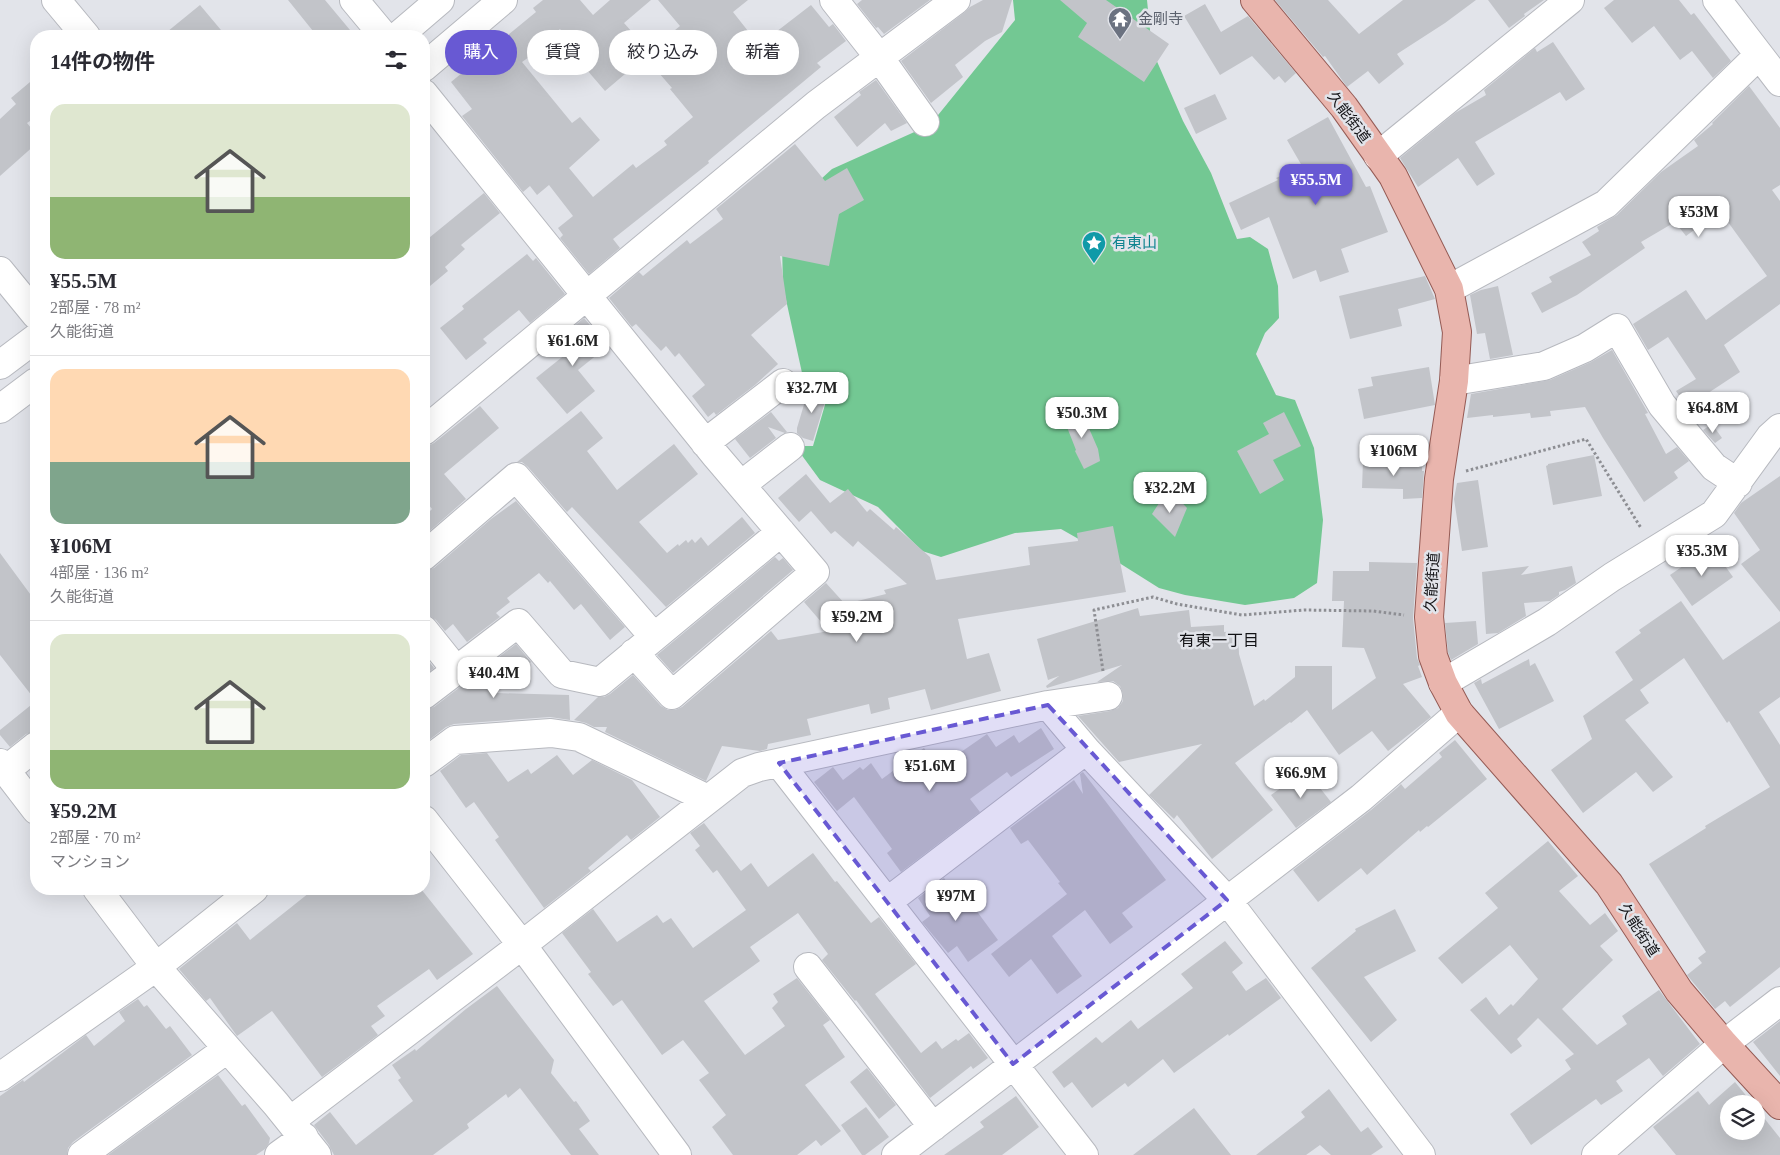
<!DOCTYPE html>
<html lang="ja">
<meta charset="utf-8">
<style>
body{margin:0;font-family:"Times New Roman","Noto Sans JP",serif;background:#f7f7f7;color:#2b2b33;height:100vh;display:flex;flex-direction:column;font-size:19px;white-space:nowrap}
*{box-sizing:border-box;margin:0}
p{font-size:16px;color:#7c7c81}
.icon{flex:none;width:28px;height:28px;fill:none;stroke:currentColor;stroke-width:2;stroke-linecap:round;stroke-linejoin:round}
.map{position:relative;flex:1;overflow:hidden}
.sheet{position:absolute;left:30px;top:30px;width:400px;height:865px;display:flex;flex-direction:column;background:#fff;border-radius:20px;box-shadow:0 5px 20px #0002}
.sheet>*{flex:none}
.hud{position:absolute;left:445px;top:30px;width:475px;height:45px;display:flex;gap:10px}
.buttons{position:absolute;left:1720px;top:1095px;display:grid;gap:10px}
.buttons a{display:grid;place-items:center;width:45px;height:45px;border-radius:50%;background:#fff;box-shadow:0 5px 20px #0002;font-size:25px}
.price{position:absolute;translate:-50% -42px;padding:0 11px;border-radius:10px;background:#fff;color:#222;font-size:16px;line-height:32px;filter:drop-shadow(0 1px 2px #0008)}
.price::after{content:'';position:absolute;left:50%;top:30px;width:15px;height:11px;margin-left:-8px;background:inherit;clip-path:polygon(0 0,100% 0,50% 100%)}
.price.selected{background:#6859d3;color:#fff}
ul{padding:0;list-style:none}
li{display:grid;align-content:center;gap:10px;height:265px;padding:0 20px}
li+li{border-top:1px solid #e1e1e2}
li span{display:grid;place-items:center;height:155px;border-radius:15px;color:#555}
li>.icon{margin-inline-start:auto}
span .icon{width:90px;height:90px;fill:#fffc;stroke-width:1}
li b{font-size:21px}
h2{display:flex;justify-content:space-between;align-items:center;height:60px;padding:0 20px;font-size:21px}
.tag{padding:0 18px;border-radius:22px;background:#fff;box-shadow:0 5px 20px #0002;font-size:18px;line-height:45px}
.tag.selected{background:#6859d3;color:#fff}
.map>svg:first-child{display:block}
.forest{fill:#73c893}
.building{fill:#c2c4c9;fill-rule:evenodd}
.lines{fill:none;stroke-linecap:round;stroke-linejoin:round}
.minor-casing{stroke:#b7b9bf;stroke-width:30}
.major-casing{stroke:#955b55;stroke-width:30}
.path{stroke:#8d8e93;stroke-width:3;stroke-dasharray:2.5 2.5;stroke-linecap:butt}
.minor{stroke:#fff;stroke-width:28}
.major{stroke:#e9b5ad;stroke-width:28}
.marked{fill:#6859d3;fill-opacity:0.2;stroke:#6859d3;stroke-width:4;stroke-dasharray:10 6;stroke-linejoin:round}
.labels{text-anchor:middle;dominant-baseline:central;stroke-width:5;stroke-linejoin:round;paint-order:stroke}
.worship-label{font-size:15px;fill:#5b616d;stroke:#e2e4ea;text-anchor:start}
.street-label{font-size:15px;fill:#121215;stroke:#e2e4ea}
.culture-label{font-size:15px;fill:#0d838f;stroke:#e2e4ea;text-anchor:start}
.neighbourhood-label{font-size:16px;fill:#121215;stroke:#e2e4ea}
</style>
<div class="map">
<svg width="1780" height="1155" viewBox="0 0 1780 1155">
<rect width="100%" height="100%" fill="#e2e4ea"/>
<path class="forest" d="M1013,0H1147L1152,50L1183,121L1211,173L1237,239L1250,237L1268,249L1278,286L1279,318L1265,333L1256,354L1276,395L1295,400L1314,448L1323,520L1317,583L1294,598L1245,605L1185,595L1159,588L1105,554L1061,529L1015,533L941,557L922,551L878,507L820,480L795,446H813L829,391L803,387L804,382L783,286L782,245L798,200L832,169L930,125L1015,20Z"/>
<path class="building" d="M288,0H325L355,36H317Z
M543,0H580L593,15L610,0H651L624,23L649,51L680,26L658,0H748L733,12L759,45L811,5L829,27L833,24L846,41L817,63L821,67L739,135L708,161L709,163L613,239L620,248L589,274L560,238L563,235L558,228L573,216L549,185L537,195L530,186L523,192L462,116L472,109L451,82L536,12L533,8ZM560,29L590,67L587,70L605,91L645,57L672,88L670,89L693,117L664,141L667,145L636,168L633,164L593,197L569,168L600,140L580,117L572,123L522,62L529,57L528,55Z
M862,0H930L884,34L878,27L876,28L857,4Z
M983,0H1012L1002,32L985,41L955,65L963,77L931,103L901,61L965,12L970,7Z
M1060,0H1106L1169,44L1144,82L1078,37L1087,23Z
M1275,0H1328L1359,34L1403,0H1476L1445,23L1397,54L1404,64L1379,84L1368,71L1347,87L1325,56L1323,57Z
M1488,0H1544L1524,14L1525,16L1509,28Z
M1614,0H1679L1691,15L1694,13L1731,61L1713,78L1692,51L1680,60L1654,26L1632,43L1604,8Z
M1205,4L1221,32L1248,16L1296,73L1285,83L1279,76L1274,80L1252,56L1220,75L1184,16Z
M200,5L226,36H162Z
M1553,42L1585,89L1566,101L1560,92L1475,142L1495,174L1477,186L1458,158L1418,187L1400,158L1455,113L1486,95L1484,90L1535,48L1537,52Z
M36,77V129L30,121L27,123L36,134V144L0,176V119L16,104L11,98Z
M876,80L907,123L891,131L885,123L857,147L834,117L861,95L859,92Z
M1749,86L1780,128V185L1772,190L1780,201V304L1724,345L1740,372L1687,407L1676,391L1696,379L1668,337L1648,350L1633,324L1686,290L1706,320L1767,276L1720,211L1686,236L1675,222L1641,242L1645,248L1577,295L1542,313L1531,293L1552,282L1549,277L1591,255L1582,242L1599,231L1597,227L1617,215L1661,172L1698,146L1694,140L1713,124L1712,123Z
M1215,94L1227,119L1196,134L1184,108Z
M1328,117L1366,187L1370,186L1388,232L1341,249L1349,272L1320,282L1316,270L1293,279L1269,217L1241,230L1229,203L1278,180L1276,178L1302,166L1287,140Z
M795,144L825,181L847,168L864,200L839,214L829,266L780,256L787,304L751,335L778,364L755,385L716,415L714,412L708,417L692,396L705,385L679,353L675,357L666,346L661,351L636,324L632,327L609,298L639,272L643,276L687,240L690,244L723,219L716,209Z
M484,193L500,213L461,245L465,249L445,267L448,271L424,291V242Z
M527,254L533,261L536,258L565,294L530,323L519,310L483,339L487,343L466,360L440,328L464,309L462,306Z
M1425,276L1435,299L1398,309L1402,326L1350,339L1339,296Z
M1498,286L1513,355L1490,359L1485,333L1477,334L1470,295L1481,290Z
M584,318L608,346L578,370L595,391L567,414L536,378L571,350L561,337Z
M1612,350L1648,413L1645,414L1666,454L1677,447L1689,461L1674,472L1678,478L1644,502L1603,438L1585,407L1550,411L1551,416L1531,418L1530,413L1493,417V415L1467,418L1471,394L1550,380L1591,362Z
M1429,367L1435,405L1364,419L1358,389L1373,386L1371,377Z
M809,388L828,392L813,441L803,438L797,433V428Z
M480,406L499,428L444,474L466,499L424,536V517L432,509L424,499V448L434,443Z
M1081,410L1098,449L1100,461L1084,469L1075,451L1076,450L1063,417Z
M581,411L603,438L587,451L617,490L674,444L698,474L639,522L667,553L678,544L679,546L686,540L688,543L692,539L695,543L701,537L708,546L742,517L755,533L666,607L572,507L567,512L528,467L522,462H517Z
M771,412L787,432L785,433L768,427L776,438L750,458L735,439Z
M1284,412L1301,446L1273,460L1284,480L1260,494L1237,451L1269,434L1263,423Z
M1712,424L1722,438L1715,443L1703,430Z
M1594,455L1602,496L1553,505L1546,466L1548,465V464Z
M1363,461L1414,462V467H1422V471H1424L1422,498L1403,499V489L1362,488Z
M806,474L830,503L848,489L867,512L870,509L894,530L896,527L930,557L936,580L1030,565L1028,547L1078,541L1077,533L1113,526L1126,592L958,619L967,659L989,653L1001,691L931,710L925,689L888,698L890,709L871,714L869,704L807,719L811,735L768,744L767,749L760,751L722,746L706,781L605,732L607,727H594L586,723L574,720L598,697H604L610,694L633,675L661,706L668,710H675L682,707L771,631L778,640L829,631L804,602L826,583L845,604L886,594L884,590L907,584L858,541L853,547L835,531L831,534L811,511L799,522L778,498Z
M1780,476V612L1741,564L1760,550L1734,513L1741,503Z
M1478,480L1488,547L1462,551L1454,499L1457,483Z
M1163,497H1177L1187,508L1175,537L1152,514Z
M516,501L625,627L610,640L581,604L574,610L550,581L548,583L539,573L507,598L510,602L496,613L500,617L467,642L453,624L445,631L436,620L430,616L424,615V571L434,568L491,519Z
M1713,549L1733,577L1692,606L1670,575L1686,564L1688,567Z
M0,553L36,602V731L26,734L10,747L0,735V730L36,701L0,655Z
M775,557L779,561L783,558L793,570L673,673L657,655Z
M1369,562L1417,563L1413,618L1417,658L1420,665L1418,666L1422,677L1403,684L1431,717L1388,751L1372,731L1339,755L1307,710L1291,723L1290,722L1235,763L1273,810L1212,859L1177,815L1174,819L1149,795L1202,744L1119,762L1078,716L1110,711L1118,708L1123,701V694L1120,686L1113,681L1097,682L1122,665L1047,688L1046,686L1059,676L1048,680L1037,639L1138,608L1140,616L1189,610L1191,627L1224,625V632L1238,631L1239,654L1254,706L1264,699L1265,701L1295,677V666H1332V710L1376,678L1364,648L1342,647L1344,601H1332L1333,571H1369Z
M1529,566L1521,575L1572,566L1576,583L1565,590L1559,592V595L1550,601L1524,603L1526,616L1498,633L1486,634L1482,572Z
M1681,601L1723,660L1780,621V697L1759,712L1780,745V967L1730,1007L1725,1001L1715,1009L1687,975L1702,963L1698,958L1706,952L1649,864L1706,828L1705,826L1770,787L1729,721L1727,723L1684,658L1640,690L1649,703L1625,720L1673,777L1653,792L1636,772L1583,813L1551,770L1592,739L1583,716L1633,680L1615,652L1641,633L1639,630Z
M1476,621L1478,644L1451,660L1448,652L1445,623Z
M516,644L531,662L496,693L569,695L570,720L550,717L454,724L446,727L424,744V710L434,707Z
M424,655L434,668L424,676Z
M1529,659L1530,666L1535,663L1554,701L1499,729L1474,683L1481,679L1482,684Z
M1041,728L1054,749L1011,777L1007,772L970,799L980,812L901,872L887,853L892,849L854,797L837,811L814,782L833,767L843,780L860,767L863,770L871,763L882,779L924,748L938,768L987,734L996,747L1014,735L1019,743Z
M1455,740L1487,779L1428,827L1427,826L1420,832L1419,830L1367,875L1361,868L1318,902L1293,870L1371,810L1398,787L1401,784L1405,789L1442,757L1439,753Z
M487,753L508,782L528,769L531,774L557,755L573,775L592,760L632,780L660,817L631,840L627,835L588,868L591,871L544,908L495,840L499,837L474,802L466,808L440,771L461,755Z
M1306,770L1331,802L1296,828L1271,795Z
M1083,772L1166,880L1122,913L1133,927L1110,944L1085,910L1052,936L1082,976L1057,994L1031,959L1009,977L991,954L1067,894L1058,883L1060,882L1028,840L1021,844L1010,828L1074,780L1083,794L1080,774Z
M704,823L741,871L751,863L768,887L813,853L835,882L837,881L871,923L879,917L916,964L875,994L921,1053L936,1041L942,1049L956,1039L958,1041L969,1033L988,1058L973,1069L971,1066L930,1098L856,1000L855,1001L822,960L828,954L798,913L750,947L760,961L704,1001L745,1055L785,1026L772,1008L778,1002L773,994L797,978L830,1020L823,1025L845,1057L805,1085L841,1131L821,1146L816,1140L797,1155H733L712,1127L726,1115L699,1080L709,1073L683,1040L662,1055L622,1000L613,1006L588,974L591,972L562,933L593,909L617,942L657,915L663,923L671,918L693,948L746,910L717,870L713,873L695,850L700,846L690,833Z
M1548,841L1578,876L1559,891L1590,925L1605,913L1618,931L1600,946L1613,960L1562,1009L1597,1045L1627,1024L1622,1016L1659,990L1700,1044L1663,1076L1649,1058L1616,1081L1623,1091L1601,1105L1596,1099L1531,1145L1510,1114L1571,1069L1565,1060L1574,1054L1538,1018L1517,1039L1522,1046L1511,1054L1470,1010L1486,997L1499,1015L1511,1004L1513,1006L1538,979L1510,945L1462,984L1438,958L1498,908L1485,893Z
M944,878L959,899L965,895L998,940L968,962L957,946L948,953L922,922L930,916L918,898Z
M314,889H421L473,954L437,980L429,969L377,1006L385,1016L371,1026L378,1035L322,1077L272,1011L237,1036L210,998L206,1001L179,969L237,923L250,940Z
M1395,909L1416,951L1364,977L1397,1020L1371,1042L1311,968L1356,931L1355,929Z
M1225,941L1243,963L1232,972L1246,991L1266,978L1281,998L1229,1036L1228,1034L1174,1073L1163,1059L1128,1087L1125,1083L1092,1108L1072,1082L1064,1088L1052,1072L1096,1037L1102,1043L1131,1020L1138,1029L1193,988L1181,974Z
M497,986L554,1060L551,1073L574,1102L576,1101L590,1121L579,1129L599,1155H571L520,1088L508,1098L506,1094L467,1124L469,1128L433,1155H334L329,1145L314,1125L330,1112L356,1145L413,1101L398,1080L401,1078L392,1065L415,1049L416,1051L466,1009Z
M138,999L144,1007L147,1005L166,1029L170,1026L192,1055L73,1142L68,1148L67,1155H0V1096L23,1080L24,1082L86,1035L94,1046L125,1021L119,1012Z
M1780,1021V1076L1753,1042Z
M867,1068L896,1105L879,1119L850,1082Z
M218,1075L242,1106L245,1104L270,1138L269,1143L265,1149L256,1155H108Z
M1735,1082L1753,1104H1729V1131H1756V1108L1780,1138V1155H1676L1653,1127L1698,1091L1709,1105Z
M1329,1089L1361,1132L1368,1127L1383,1147L1371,1155H1331L1320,1145L1306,1155H1256L1305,1117L1301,1112Z
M1016,1096L1039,1127L1002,1155H944L984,1127L980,1122Z
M866,1107L889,1137L865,1155H862L841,1125Z
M1194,1108L1231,1155H1133Z"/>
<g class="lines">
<g class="minor-casing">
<path id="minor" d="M56,0L86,36
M354,0L384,36
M834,0L879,57L925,122
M1717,0L1780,82
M398,36L440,0
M424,67L503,0
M424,94L716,456L815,572L672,695L634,653
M1378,156L1570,0
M0,271L36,315
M1449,289L1606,204L1759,55
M0,365L36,338
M1454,381L1544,366L1585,348L1617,328L1662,405L1714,467L1738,483
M0,409L36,382
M424,431L816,105L956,0
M705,443L783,383
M741,485L790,447
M424,556L516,477L654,637
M424,630L456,670
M1443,683L1547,622L1612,577L1714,514L1770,437L1780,428
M424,695L518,623L562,674L600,682L781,532
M1048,705L1086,750L1227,900L1421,1155
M0,763L36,810
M424,763L455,740L551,733L579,737L708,799
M779,763L1084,1155
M6,770L36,746
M424,820L522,945L677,1155
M97,889L156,967L276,1104L317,1155
M887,902L1086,750
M808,967L933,1127
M0,1077L156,967L254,889
M290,1121L522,945L742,773L759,767L1048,705L1108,696
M82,1155L227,1049
M279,1155L304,1137
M896,1155L1361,798L1459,713
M1596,1155L1724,1044L1780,1001"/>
</g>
<g class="major-casing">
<path id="major" d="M1255,0L1344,107L1393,176L1449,289L1457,332L1454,381L1439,479L1429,617L1433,656L1443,683L1459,713L1609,884L1679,991L1724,1044L1780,1105"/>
</g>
<path class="path" d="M1466,471L1586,439L1641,528
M1103,671L1094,610L1153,597L1177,604L1242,615L1304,610L1373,611L1404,615"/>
<use href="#minor" class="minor"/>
<use href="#major" class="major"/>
</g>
<path class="marked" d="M1048,705L1227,900L1013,1064L779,763Z"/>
<defs>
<g id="temple-pin" transform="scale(1.25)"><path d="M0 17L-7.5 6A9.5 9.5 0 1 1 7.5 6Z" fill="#6b7280" stroke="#e2e4ea"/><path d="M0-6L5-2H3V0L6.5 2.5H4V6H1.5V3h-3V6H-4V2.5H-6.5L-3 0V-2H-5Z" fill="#fff"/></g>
<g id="sight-pin" transform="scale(1.25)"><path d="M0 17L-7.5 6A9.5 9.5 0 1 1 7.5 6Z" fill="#0f9aa8" stroke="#e2e4ea"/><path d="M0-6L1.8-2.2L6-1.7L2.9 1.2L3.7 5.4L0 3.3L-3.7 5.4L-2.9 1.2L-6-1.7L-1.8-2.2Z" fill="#fff"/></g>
</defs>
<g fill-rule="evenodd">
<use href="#temple-pin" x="1120" y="19"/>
<use href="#sight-pin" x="1094" y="243"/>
</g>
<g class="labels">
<g class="worship-label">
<text x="1138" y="19">金剛寺</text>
</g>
<g class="street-label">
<text transform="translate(1349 117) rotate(53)">久能街道</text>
<text transform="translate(1432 582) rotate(-86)">久能街道</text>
<text transform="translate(1639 930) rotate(57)">久能街道</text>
</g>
<g class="culture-label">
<text x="1112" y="243">有東山</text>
</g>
<g class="neighbourhood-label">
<text x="1219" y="640">有東一丁目</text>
</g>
</g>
</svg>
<div class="buttons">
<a><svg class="icon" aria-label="layers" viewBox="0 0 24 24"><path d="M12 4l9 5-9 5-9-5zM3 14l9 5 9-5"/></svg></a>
</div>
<b class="price selected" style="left:1316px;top:206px">¥55.5M</b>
<b class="price" style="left:1699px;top:238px">¥53M</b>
<b class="price" style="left:573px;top:367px">¥61.6M</b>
<b class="price" style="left:812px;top:414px">¥32.7M</b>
<b class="price" style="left:1713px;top:434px">¥64.8M</b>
<b class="price" style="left:1082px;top:439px">¥50.3M</b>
<b class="price" style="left:1394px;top:477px">¥106M</b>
<b class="price" style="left:1170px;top:514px">¥32.2M</b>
<b class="price" style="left:1702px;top:577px">¥35.3M</b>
<b class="price" style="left:857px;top:643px">¥59.2M</b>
<b class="price" style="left:494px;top:699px">¥40.4M</b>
<b class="price" style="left:930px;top:792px">¥51.6M</b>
<b class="price" style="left:1301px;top:799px">¥66.9M</b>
<b class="price" style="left:956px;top:922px">¥97M</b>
<div class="hud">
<a class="tag selected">購入</a>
<a class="tag">賃貸</a>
<a class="tag">絞り込み</a>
<a class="tag">新着</a>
</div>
<section class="sheet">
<h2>14件の物件<svg class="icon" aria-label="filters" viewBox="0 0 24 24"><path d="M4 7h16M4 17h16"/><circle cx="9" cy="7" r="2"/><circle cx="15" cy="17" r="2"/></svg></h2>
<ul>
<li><span style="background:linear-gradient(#dfe7d0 60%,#8fb573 0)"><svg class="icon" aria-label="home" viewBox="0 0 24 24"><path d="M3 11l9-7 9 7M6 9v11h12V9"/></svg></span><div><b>¥55.5M</b><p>2部屋 · 78 m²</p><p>久能街道</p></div></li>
<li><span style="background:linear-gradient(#ffd9b3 60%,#7fa58c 0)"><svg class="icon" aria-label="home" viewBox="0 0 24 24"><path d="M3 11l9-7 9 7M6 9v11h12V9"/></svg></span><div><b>¥106M</b><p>4部屋 · 136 m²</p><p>久能街道</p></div></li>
<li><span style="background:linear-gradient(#dfe7d0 75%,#8fb573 0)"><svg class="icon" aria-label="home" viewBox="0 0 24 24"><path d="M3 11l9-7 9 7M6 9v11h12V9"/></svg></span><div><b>¥59.2M</b><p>2部屋 · 70 m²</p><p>マンション</p></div></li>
</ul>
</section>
</div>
